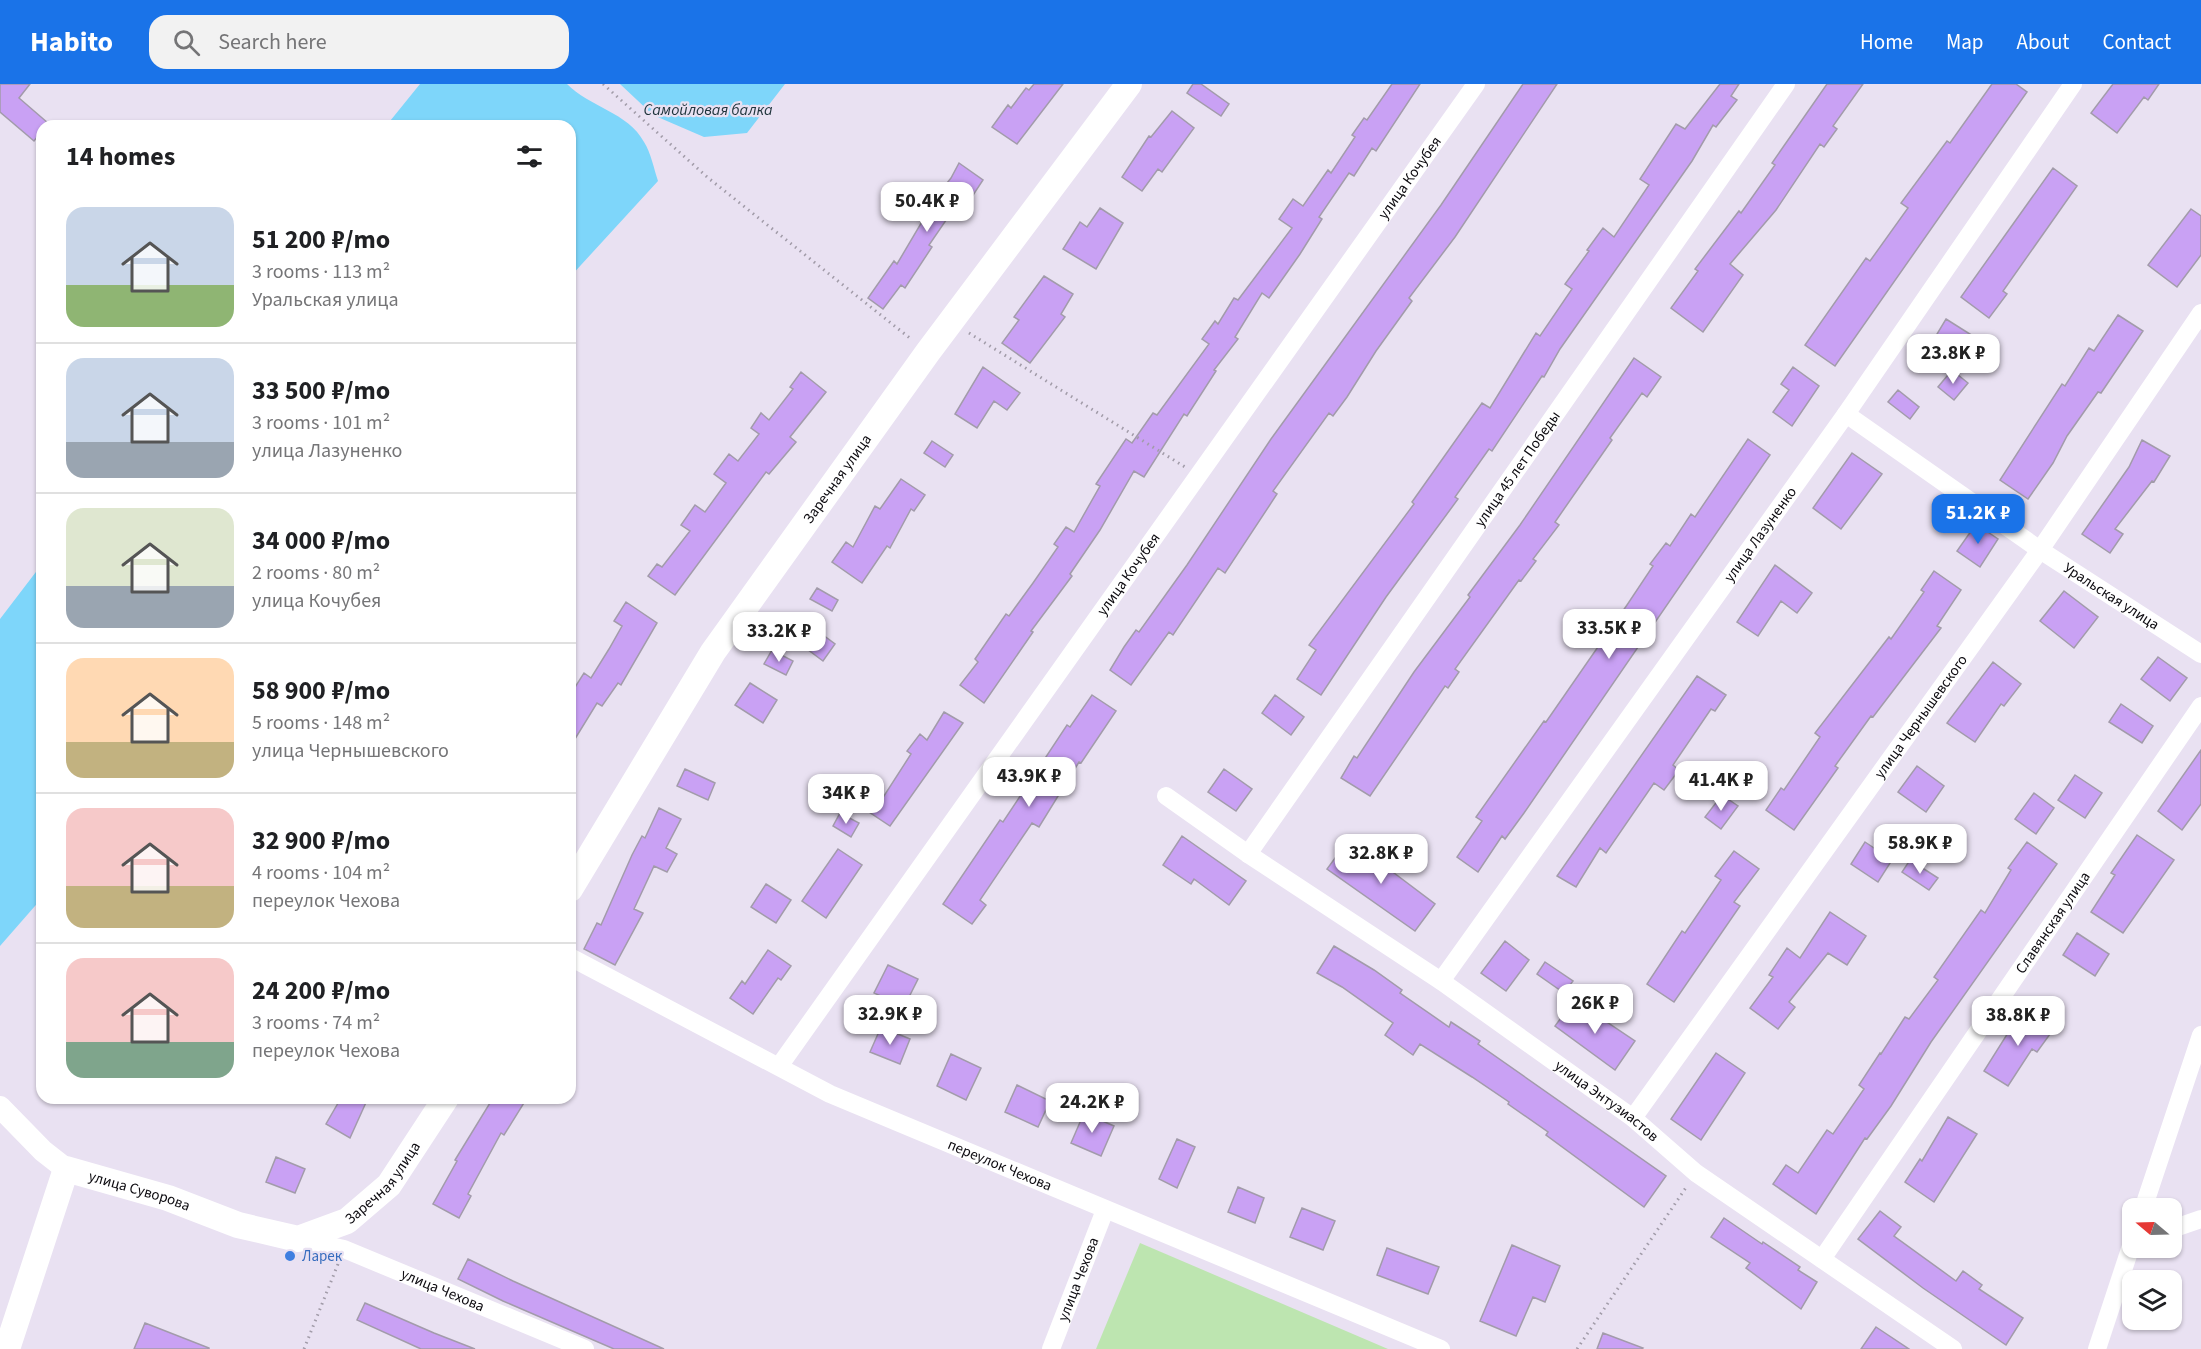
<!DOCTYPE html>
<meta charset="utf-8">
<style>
body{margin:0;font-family:"Source Sans 3",sans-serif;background:#f2f2f2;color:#202124;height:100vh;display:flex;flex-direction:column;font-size:22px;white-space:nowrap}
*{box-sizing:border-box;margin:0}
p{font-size:20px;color:#757577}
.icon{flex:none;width:33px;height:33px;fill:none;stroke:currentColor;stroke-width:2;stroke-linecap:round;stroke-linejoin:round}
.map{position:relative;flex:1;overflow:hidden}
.details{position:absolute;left:36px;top:36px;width:540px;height:984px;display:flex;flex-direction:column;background:#fff;border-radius:18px;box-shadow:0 2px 4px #0004}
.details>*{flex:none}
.needle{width:39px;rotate:289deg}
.tools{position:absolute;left:2122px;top:1114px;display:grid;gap:12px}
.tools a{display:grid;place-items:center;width:60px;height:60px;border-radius:12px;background:#fff;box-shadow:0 2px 4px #0004;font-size:30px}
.price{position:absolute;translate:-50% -51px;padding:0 14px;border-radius:12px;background:#fff;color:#222;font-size:20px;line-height:39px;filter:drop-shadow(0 2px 3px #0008)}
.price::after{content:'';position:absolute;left:50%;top:36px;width:18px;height:14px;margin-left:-9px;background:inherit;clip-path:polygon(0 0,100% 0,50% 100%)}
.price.selected{background:#1a73e8;color:#fff}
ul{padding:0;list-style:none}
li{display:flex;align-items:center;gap:18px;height:150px;padding:0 30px}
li+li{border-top:2px solid #e0e0e0}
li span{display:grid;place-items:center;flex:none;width:168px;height:120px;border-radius:18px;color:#555}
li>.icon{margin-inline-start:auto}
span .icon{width:72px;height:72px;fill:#fffc;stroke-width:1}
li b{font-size:26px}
h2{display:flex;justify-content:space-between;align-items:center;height:72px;padding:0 30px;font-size:26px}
header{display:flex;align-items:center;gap:36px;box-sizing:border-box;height:84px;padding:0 30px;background:#1a73e8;color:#fff}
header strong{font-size:28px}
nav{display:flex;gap:33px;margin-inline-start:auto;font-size:21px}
.search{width:420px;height:54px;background:#f2f2f2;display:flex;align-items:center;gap:15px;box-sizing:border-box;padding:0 21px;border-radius:18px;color:#757577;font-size:22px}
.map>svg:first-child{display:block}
.green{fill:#bde5b0}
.water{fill:#7ed6fa}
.building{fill:#c9a1f4;stroke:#a29baa;stroke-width:1.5}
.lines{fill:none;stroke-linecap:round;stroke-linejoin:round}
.path{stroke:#a19ba8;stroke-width:3;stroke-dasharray:1.5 4.5;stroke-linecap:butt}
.minor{stroke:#fff;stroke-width:18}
.tertiary{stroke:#fff;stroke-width:22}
.secondary{stroke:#fff;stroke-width:26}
.shop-dot{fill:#3f7fe0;stroke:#e9e1f2;stroke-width:2}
.labels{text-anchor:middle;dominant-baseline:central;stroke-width:4.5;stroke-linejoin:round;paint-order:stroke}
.street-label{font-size:15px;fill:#0c0a0f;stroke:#e9e1f2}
.shop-label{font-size:15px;fill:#366cbe;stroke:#e9e1f2;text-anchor:start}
.water-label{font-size:16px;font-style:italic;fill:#1e333b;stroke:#e9e1f2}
</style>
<header>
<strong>Habito</strong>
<div class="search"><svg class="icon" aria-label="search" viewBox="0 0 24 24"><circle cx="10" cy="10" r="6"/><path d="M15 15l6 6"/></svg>Search here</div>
<nav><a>Home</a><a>Map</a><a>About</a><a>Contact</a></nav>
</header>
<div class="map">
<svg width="2201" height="1265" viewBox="0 0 2201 1265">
<rect width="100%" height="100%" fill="#e9e1f2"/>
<path class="green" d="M1140,1159L1388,1265H1096Z"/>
<path class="water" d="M420,0H567C589,23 628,28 644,58C651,69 654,85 658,97L570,193V42H386Z
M620,0H785L747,49L704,53L653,31Z
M42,480V814L0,862V535Z"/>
<path class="building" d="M0,0H30L19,14L48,39L42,42V47L34,57L0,28Z
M1034,0H1063L1017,60L992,43L1008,21L1011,24L1026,4L1029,6Z
M1193,0H1201L1229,20L1221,32L1187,9Z
M1392,0H1420L1376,67L1372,64L1354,92L1349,89L1319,133L1322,135L1300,170L1269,214L1262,209L1235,253L1238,255L1214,286L1216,287L1187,332L1184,330L1144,393L1134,387L1100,446L1070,490L1072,492L1031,547L1033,548L984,619L960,601L978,578L975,575L1006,530L1009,532L1033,499L1058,463L1054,460L1066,443L1074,448L1100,402L1096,400L1126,355L1132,359L1153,329L1157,331L1209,260L1202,255L1215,237L1218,240L1234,214L1238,216L1292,144L1279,135L1293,115L1303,122L1328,86L1331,89L1355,53L1352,51L1364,34L1367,36Z
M1523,0H1557L1455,153L1409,214L1412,217L1376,267L1347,313L1333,332L1329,329L1273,407L1277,410L1225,489L1218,484L1173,551L1169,548L1131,601L1110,586L1124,563L1136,546L1139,548L1187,481L1271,355L1441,121Z
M1720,0H1739L1731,12L1737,16L1716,43L1713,41L1692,77L1560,265L1544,293L1542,292L1492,367L1489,365L1455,413L1458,415L1386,513L1321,611L1297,595L1316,566L1309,561L1414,420L1412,418L1482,319L1490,324L1536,249L1540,252L1572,205L1565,200L1589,167L1587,166L1603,144L1614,153L1649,101L1640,95L1676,40L1685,45Z
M1827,0H1863L1833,42L1837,45L1824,63L1820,60L1776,126L1730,180L1743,191L1703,248L1671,224L1698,187L1695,185L1739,127L1741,129L1775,81L1772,79Z
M1992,0H2016L2027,8L1835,282L1805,261L1866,174L1870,177L1908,124L1901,119L1947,57L1950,59Z
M2113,0H2159L2148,16L2144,13L2117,49L2091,29Z
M1172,27L1194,44L1162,88L1158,85L1142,107L1122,93L1149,52L1151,53Z
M959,79L983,96L962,128L955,123L929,161L932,163L905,204L901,201L883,225L868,214L894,177L897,180L926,131L923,129L951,94Z
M2053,84L2077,102L2003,207L2007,210L1989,234L1961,213Z
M1100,124L1123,139L1096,185L1063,165L1080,138L1087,143Z
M2191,125L2201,132V171L2177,203L2148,181Z
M1044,192L1073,210L1061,230L1065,233L1030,279L1002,259L1019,236L1014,233Z
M2118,231L2143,247L2101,309L2098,308L2067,352L2053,379L2028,415L2000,396L2062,300L2065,302L2089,264L2094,267Z
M1946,235L1981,257L1971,272L1937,250Z
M1634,274L1661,293L1647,313L1642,309L1610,354L1612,356L1555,438L1559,441L1533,475L1536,477L1521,497L1519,496L1455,585L1459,588L1448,604L1445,602L1370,712L1341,694L1354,672L1357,674L1414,588L1470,513L1468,511L1520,441Z
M983,283L1020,309L1007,326L994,317L977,344L955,330Z
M1793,283L1819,302L1792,342L1773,328L1789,306L1781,300Z
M1952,286L1968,299L1954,316L1938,303Z
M801,288L826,308L790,353L796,358L769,390L766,388L675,511L648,492L657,480L662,483L690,447L681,441L695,421L705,428L726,399L714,390L729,370L738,377L759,350L751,344L761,329L769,336L793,305L790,303Z
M1898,306L1919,323L1910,335L1888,318Z
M1748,355L1770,371L1524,729L1505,755L1502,752L1478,788L1457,773L1482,737L1476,733L1544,637L1546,638L1627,521L1653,482L1650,480L1666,459L1670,462L1691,430L1695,433Z
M2142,356L2170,372L2154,398L2152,397L2115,445L2123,450L2110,469L2082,450L2129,383Z
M932,357L953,371L945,383L924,369Z
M1852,369L1882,390L1841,445L1813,424Z
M901,395L925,411L914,427L911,425L890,464L887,462L862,499L832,478L846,458L853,463L875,422L880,425Z
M1976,440L1998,455L1980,483L1957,467Z
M1775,481L1812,509L1797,529L1781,517L1758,552L1737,538Z
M1934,487L1961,506L1937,542L1941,544L1873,633L1871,632L1835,682L1838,684L1794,746L1766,726L1781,704L1784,706L1820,653L1815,649L1889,553L1891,555L1924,508L1921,506Z
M817,504L838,516L832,527L810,515Z
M2064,507L2098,533L2074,564L2040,537Z
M626,518L657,539L621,601L618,599L602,622L597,619L570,663V611L584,589L591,594L609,565L622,542L614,537Z
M811,542L835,560L823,577L799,559Z
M772,566L793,577L786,591L764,580Z
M2158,573L2187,594L2170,617L2141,595Z
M1993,578L2021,600L2004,622L2001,620L1975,658L1947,639Z
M1697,592L1726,611L1715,627L1711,625L1673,681L1679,686L1664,706L1654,699L1606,769L1600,764L1576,803L1557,792Z
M750,599L777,616L763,639L735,621Z
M1092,611L1116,627L1081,679L1079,678L1039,743L1032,739L980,816L986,821L972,840L943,820L1000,736L1003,738L1067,641L1070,643Z
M1275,611L1304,633L1291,651L1262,629Z
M2121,620L2153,642L2142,659L2109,638Z
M944,628L963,639L890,742L866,726L878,708L884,712L911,670L907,667L920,650L927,656Z
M2201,666V720L2182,746L2158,727Z
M1917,682L1944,702L1926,728L1898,708Z
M685,685L715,699L708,716L677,702Z
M1224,685L1252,705L1236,727L1208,708Z
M2075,691L2102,709L2085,734L2058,716Z
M2034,709L2054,724L2036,750L2015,735Z
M1722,711L1738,722L1721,745L1705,733Z
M659,724L681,735L666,764L677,770L667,788L654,782L634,825L643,829L615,881L584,865L597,839L601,841L632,771L642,752L645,754Z
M840,729L859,739L851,753L833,742Z
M2137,751L2174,776L2123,849L2091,828L2115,791L2111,789Z
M1182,752L1246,797L1229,821L1194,795L1191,800L1163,781Z
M1349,755L1435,820L1415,847L1327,785Z
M1865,758L1892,776L1878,798L1851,780Z
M2027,758L2057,780L1931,958L1891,1022L1867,1055L1865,1054L1816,1130L1773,1100L1786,1081L1798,1089L1827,1046L1833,1050L1864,1005L1859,1001L1880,969L1881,970L1905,933L1909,935L1938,896L1934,893L1981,826L1985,829L2011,786L2008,784Z
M838,765L862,781L826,834L802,817Z
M1734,767L1759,785L1734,818L1740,822L1674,918L1647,900L1682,847L1685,849L1721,796L1715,792Z
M1910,776L1938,794L1929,806L1902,788Z
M766,800L791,816L776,839L751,823Z
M1830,828L1866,852L1847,881L1828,869L1789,918L1795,923L1778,945L1750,924L1773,893L1769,891L1787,864L1800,874Z
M2077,849L2109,870L2095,892L2063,871Z
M1505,857L1529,876L1506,907L1481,889Z
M1334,862L1374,886L1402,906L1400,909L1449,943L1451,938L1480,957L1478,960L1666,1092L1644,1123L1546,1051L1548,1048L1508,1020L1509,1018L1472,993L1420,960L1413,971L1385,951L1393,939L1342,903L1317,889Z
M768,866L791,882L781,896L778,894L753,930L730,914L742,897L745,900Z
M1545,878L1573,897L1564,909L1537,890Z
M888,881L918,895L904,923L874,909Z
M1574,916L1635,957L1615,986L1555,942Z
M2023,925L2053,946L2037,968L2032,965L2008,1002L1984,987Z
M881,943L910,955L900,980L870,968Z
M1716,969L1745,989L1701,1056L1671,1035Z
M951,970L981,984L966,1016L937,1002Z
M1017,1001L1050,1017L1038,1043L1005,1028Z
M341,1014H368L350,1054L326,1040Z
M493,1014H527L504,1051L501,1049L468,1110L471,1112L459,1134L433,1120L457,1077L455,1076Z
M1084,1029L1114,1042L1101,1072L1071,1059Z
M1948,1033L1977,1050L1934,1118L1905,1098L1920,1075L1922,1077Z
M1177,1055L1195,1063L1177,1104L1159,1095Z
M276,1073L305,1085L295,1109L266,1098Z
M1238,1103L1264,1114L1255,1139L1228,1128Z
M1302,1124L1335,1137L1323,1166L1290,1153Z
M1880,1127L1901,1143L1894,1152L1956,1197L1963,1187L1982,1201L1979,1205L2023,1234L2006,1261L1923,1204L1858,1155Z
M1724,1134L1762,1160L1763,1158L1800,1183L1798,1186L1817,1198L1801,1225L1746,1184L1750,1179L1711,1153Z
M1512,1161L1560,1182L1545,1218L1533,1213L1516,1252L1480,1237Z
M1387,1164L1439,1183L1428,1210L1377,1191Z
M468,1175L513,1197L664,1265H614L503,1217L458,1195Z
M365,1219L434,1249L475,1265H421L357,1236Z
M145,1239L209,1264V1265H134Z
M1876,1243L1909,1265H1861Z
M1603,1249L1643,1264L1642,1265H1597Z"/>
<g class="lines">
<path class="path" d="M603,0L707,93L911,255
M969,249L1185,383
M304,1265L338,1180
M1577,1265L1687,1102"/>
<g class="minor">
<path id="s1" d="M1846,330L2040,466L2201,570"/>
<path id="s2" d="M1166,712L1248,770L1441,897L1633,1034L1696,1089L1953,1265"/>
<path id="s3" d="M1248,770L1786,0"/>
<path id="s4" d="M570,873L830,1010L1441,1265"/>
<path id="s5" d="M1441,897L1846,330L2073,0"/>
<path id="s6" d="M780,981L1476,0"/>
<path id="s7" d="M1633,1034L2040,466L2201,229"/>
<path d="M2143,1125L2201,951"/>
<path d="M2172,1145L2201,1135"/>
<path id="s8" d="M299,1155L344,1165L585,1265"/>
<path id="s9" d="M1822,1175L2201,622"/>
<path id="s10" d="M1051,1265L1105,1126"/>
<path d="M2097,1265L2133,1156"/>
</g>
<path class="tertiary" d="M0,1023L43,1067L66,1085"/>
<g class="secondary">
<path id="s11" d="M570,805L713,568L928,268L1129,0"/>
<path id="s12" d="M7,1265L66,1085L168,1114L238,1141L298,1155L347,1137L389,1101L446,1014"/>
</g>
</g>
<circle class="shop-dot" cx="290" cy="1172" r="6"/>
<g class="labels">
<g class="street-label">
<text stroke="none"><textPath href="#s6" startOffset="1088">улица Кочубея</textPath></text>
<text stroke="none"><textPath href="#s3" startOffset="470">улица 45 лет Победы</textPath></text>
<text stroke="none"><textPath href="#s11" startOffset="490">Заречная улица</textPath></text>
<text stroke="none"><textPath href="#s5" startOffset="549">улица Лазуненко</textPath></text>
<text stroke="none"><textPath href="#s6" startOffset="602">улица Кочубея</textPath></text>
<text stroke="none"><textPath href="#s1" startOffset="322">Уральская улица</textPath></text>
<text stroke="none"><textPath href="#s7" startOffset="494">улица Чернышевского</textPath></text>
<text stroke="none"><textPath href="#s9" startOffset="408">Славянская улица</textPath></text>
<text stroke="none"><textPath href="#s2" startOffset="536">улица Энтузиастов</textPath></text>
<text stroke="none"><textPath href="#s4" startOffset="478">переулок Чехова</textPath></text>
<text stroke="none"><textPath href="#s12" startOffset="537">Заречная улица</textPath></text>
<text stroke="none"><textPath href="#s12" startOffset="266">улица Суворова</textPath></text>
<text stroke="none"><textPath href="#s10" startOffset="75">улица Чехова</textPath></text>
<text stroke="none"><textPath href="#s8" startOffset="153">улица Чехова</textPath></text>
</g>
<g class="shop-label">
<text x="302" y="1172">Ларек</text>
</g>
<g class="water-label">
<text x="708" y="26">Самойловая балка</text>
</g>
</g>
</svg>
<div class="tools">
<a><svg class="needle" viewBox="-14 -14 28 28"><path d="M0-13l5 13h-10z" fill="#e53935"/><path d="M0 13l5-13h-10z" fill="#757577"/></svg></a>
<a><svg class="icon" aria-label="layers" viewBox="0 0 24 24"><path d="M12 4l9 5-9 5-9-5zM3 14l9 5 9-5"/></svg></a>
</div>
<b class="price" style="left:927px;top:149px">50.4K ₽</b>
<b class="price" style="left:1953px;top:301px">23.8K ₽</b>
<b class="price selected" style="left:1978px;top:461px">51.2K ₽</b>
<b class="price" style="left:1609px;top:576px">33.5K ₽</b>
<b class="price" style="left:779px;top:579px">33.2K ₽</b>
<b class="price" style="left:1029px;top:724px">43.9K ₽</b>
<b class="price" style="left:1721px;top:728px">41.4K ₽</b>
<b class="price" style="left:846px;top:741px">34K ₽</b>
<b class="price" style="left:1920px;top:791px">58.9K ₽</b>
<b class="price" style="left:1381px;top:801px">32.8K ₽</b>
<b class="price" style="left:1595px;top:951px">26K ₽</b>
<b class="price" style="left:890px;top:962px">32.9K ₽</b>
<b class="price" style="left:2018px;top:963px">38.8K ₽</b>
<b class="price" style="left:1092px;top:1050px">24.2K ₽</b>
<section class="details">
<h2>14 homes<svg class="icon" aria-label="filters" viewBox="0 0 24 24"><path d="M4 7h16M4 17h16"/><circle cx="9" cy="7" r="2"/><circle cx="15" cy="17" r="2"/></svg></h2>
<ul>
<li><span style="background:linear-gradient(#c9d6e8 65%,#8fb573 0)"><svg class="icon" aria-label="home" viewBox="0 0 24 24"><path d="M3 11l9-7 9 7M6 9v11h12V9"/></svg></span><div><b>51 200 ₽/mo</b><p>3 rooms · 113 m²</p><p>Уральская улица</p></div></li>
<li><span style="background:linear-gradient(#c9d6e8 70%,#9aa5b1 0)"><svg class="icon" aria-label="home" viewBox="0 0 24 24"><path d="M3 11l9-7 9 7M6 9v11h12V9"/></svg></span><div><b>33 500 ₽/mo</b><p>3 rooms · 101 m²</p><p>улица Лазуненко</p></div></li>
<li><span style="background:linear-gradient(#dfe7d0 65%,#9aa5b1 0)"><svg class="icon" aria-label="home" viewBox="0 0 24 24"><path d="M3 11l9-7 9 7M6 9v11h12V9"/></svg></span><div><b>34 000 ₽/mo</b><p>2 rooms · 80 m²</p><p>улица Кочубея</p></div></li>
<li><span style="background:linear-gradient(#ffd9b3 70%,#c2b280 0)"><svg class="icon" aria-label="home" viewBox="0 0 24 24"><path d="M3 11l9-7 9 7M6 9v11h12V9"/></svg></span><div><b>58 900 ₽/mo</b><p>5 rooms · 148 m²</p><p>улица Чернышевского</p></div></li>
<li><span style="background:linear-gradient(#f6c9c9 65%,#c2b280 0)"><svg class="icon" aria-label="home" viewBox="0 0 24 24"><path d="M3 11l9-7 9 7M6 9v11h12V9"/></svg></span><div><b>32 900 ₽/mo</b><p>4 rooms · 104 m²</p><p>переулок Чехова</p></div></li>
<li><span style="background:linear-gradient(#f6c9c9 70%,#7fa58c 0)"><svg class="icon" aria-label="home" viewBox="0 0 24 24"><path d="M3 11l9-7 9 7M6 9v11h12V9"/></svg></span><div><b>24 200 ₽/mo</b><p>3 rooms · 74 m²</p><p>переулок Чехова</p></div></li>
</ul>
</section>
</div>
